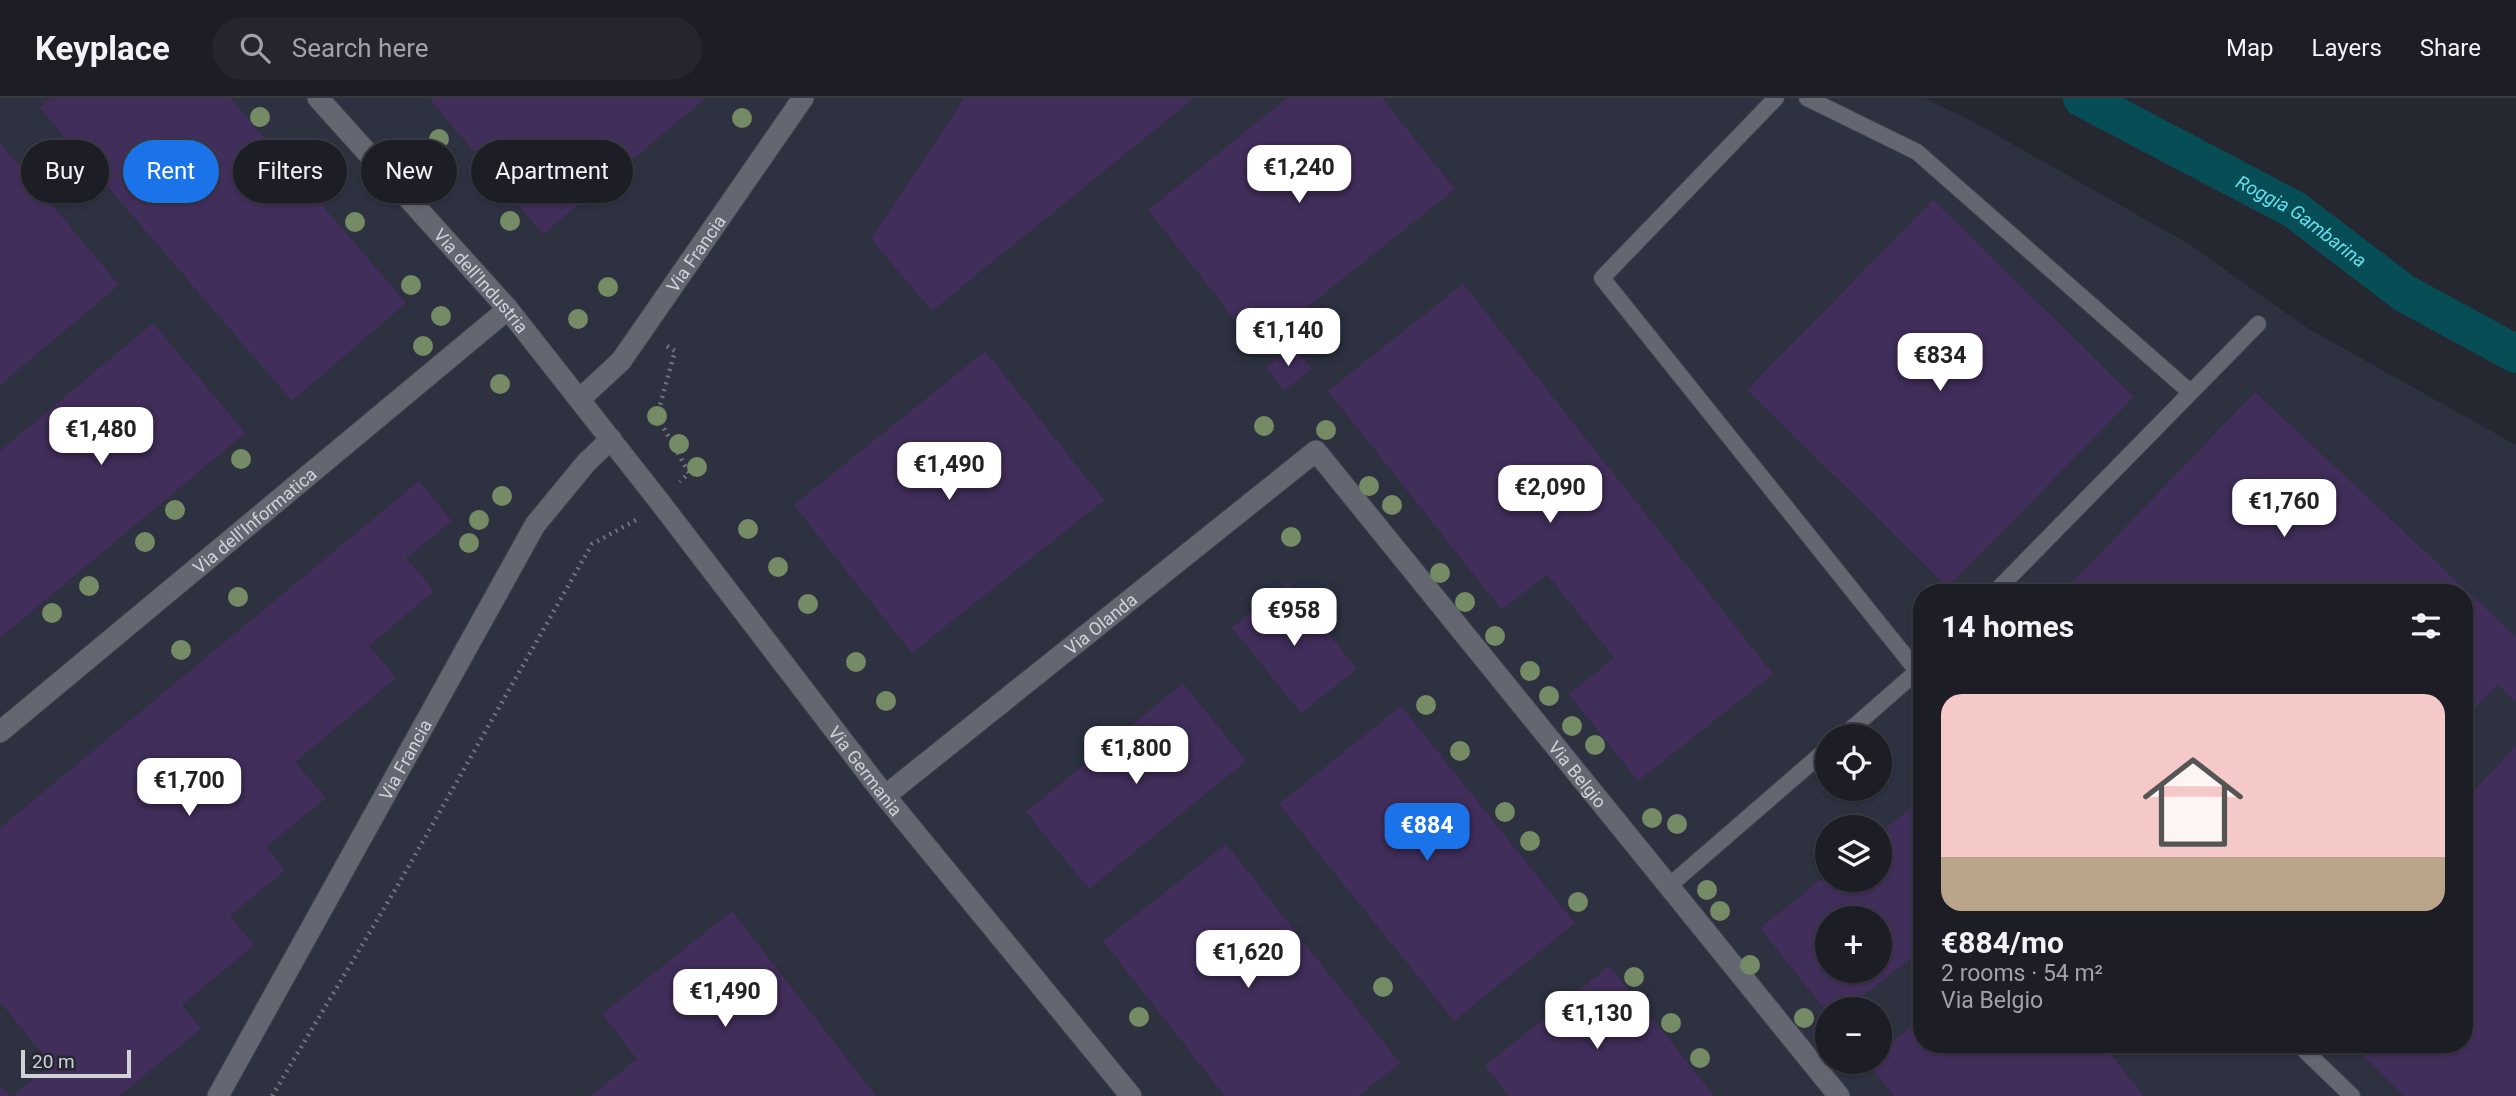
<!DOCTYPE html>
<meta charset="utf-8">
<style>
body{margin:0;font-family:Roboto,sans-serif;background:#25262d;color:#f1f3f6;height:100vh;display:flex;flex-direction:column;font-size:26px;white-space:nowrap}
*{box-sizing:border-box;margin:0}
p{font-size:23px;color:#a0a2a7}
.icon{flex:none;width:38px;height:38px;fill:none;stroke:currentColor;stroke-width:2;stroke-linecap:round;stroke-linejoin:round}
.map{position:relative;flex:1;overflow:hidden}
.sheet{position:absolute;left:1913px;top:486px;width:560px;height:469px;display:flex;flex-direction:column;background:#1c1d25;border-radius:28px;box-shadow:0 2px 5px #0004,0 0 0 2px #3a3b42}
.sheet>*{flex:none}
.hud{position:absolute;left:21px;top:42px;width:665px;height:63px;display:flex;gap:14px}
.fabs{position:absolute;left:1815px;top:626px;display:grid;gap:14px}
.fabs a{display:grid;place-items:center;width:77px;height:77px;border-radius:50%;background:#1c1d25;box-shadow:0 2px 5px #0004,0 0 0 2px #3a3b42;font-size:35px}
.scale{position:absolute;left:21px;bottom:18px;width:110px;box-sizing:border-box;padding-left:7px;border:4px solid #d0d2d8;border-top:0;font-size:19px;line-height:24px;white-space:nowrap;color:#d0d2d8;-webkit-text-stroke:5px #252731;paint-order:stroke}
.price{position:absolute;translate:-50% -60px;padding:0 16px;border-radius:14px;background:#fff;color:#222;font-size:23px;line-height:46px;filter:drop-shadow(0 2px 4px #0008)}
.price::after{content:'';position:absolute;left:50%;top:42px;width:21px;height:16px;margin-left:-10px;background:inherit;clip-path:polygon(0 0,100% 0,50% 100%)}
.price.current{background:#1a73e8;color:#fff}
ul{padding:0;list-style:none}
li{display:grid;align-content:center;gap:14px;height:371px;padding:0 28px}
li+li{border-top:2px solid #3a3b42}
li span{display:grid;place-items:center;height:217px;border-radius:21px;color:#555}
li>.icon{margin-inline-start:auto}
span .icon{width:126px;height:126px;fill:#fffc;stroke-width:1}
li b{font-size:30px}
h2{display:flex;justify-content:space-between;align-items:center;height:84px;padding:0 28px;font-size:30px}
.tag{padding:0 24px;border-radius:32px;background:#1c1d25;box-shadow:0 2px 5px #0004,0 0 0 2px #3a3b42;font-size:24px;line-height:63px}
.tag.current{background:#1a73e8;color:#fff}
header{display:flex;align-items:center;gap:42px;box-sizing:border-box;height:98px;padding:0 35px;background:#1c1d25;border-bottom:2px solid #3a3b42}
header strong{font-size:33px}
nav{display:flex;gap:38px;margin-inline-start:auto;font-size:24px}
.search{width:490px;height:63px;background:#25262d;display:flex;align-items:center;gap:18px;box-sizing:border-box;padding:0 24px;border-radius:38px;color:#a0a2a7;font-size:26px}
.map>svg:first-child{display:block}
.built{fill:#2d3140;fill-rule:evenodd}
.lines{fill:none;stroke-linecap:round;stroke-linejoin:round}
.canal{stroke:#074d55;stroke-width:38}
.building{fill:#422e5b;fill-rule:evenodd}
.lane-casing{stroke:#40424b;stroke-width:18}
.street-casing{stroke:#40424b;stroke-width:23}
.path{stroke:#71737b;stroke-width:4.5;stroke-dasharray:2 5;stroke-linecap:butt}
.lane{stroke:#646772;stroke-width:16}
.street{stroke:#646772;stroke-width:21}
.tree{fill:#758b65}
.labels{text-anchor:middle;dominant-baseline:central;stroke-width:5;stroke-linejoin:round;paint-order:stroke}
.street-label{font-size:18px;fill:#d0d2d8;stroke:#252731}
.water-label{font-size:19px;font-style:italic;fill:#66deed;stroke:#252731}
</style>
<header>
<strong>Keyplace</strong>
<div class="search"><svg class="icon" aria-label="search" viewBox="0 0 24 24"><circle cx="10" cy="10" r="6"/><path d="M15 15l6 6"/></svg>Search here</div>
<nav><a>Map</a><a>Layers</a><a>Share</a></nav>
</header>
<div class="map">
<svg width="2516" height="998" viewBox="0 0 2516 998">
<rect width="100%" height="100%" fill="#252731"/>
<path class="built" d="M0,0H1925L1972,23L2189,146L2309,231L2516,347V998H0ZM1922,495H2464V947H1922ZM1827,639H1880V691H1827ZM1827,730H1880V782H1827ZM1827,821H1880V873H1827ZM1827,912H1880V964H1827Z"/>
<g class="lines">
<path class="canal" id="s1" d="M2082,0L2295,112L2404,195L2516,256"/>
</g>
<path class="building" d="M51,0H230L406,205L292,303L40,10Z
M429,0H706L543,136Z
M964,0H1194L932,213L871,141Z
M1287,0H1382L1455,91L1257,249L1148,112Z
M0,45L119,187L0,287Z
M1933,102L2134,299L1948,489L1747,292Z
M1463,186L1773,576L1638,683L1569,596L1614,560L1547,476L1502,512L1328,293Z
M153,225L245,335L0,540V353Z
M1293,248L1311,271L1284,293L1266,270Z
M985,253L1104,402L912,555L794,407Z
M2255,294L2516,539V604L2498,586L2464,621V495H2062Z
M419,383L452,423L406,460L434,493L369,548L396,580L295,664L326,700L266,749L285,772L230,818L254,847L182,907L201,931L119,998H13L51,966L0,904V730Z
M1288,485L1357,571L1301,615L1232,530Z
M1183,585L1246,663L1089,791L1026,714Z
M1401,608L1575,825L1454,923L1279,706Z
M2516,648V998H2404L2352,947H2464V703Z
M1913,708L1922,718V851L1845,912H1827V914L1760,830L1827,777V782H1880V735ZM1827,821H1880V873H1827Z
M1226,746L1400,965L1358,998H1225L1103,843Z
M732,813L876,998H590L637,961L602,916Z
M1609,868L1639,904L1714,998H1509L1485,968Z
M1922,920V947H2103L2144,998H1894L1867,964H1880V953Z
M0,987L9,998H0Z"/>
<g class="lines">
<g class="lane-casing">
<path id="lane" d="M1776,0L1602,180L1922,579
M1807,0L1917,54L2190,294
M1994,495L2258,226
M1842,639L1922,569
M1669,788L1827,651
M2299,947L2352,998"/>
</g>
<g class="street-casing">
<g id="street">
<path id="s2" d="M318,0L508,211L659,403L885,698L1131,998"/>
<path id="s3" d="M580,301L621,263L803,0"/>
<path id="s4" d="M0,634L508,211"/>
<path id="s5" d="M885,698L1316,353L1839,998"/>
<path id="s6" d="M218,998L535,427L586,365L611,341"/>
</g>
</g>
<path class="path" d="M667,248L675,253L657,318L689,375L680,384
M272,998L398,787L592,446L636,422"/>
<use href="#lane" class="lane"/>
<use href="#street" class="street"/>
</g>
<g class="tree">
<circle cx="260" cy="19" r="10"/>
<circle cx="742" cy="20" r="10"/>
<circle cx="439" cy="41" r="10"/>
<circle cx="319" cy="84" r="10"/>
<circle cx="510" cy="123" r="10"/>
<circle cx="355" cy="124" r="10"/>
<circle cx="411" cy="187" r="10"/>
<circle cx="608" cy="189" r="10"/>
<circle cx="441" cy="218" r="10"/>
<circle cx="578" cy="221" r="10"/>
<circle cx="423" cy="248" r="10"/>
<circle cx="500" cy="286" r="10"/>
<circle cx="657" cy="318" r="10"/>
<circle cx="1264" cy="328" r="10"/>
<circle cx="1326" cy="332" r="10"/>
<circle cx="679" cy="346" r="10"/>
<circle cx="241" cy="361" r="10"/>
<circle cx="697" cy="369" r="10"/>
<circle cx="1369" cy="388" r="10"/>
<circle cx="502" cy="398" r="10"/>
<circle cx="1392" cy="407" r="10"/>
<circle cx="175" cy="412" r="10"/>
<circle cx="479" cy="422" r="10"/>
<circle cx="748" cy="431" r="10"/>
<circle cx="1291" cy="439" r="10"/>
<circle cx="145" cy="444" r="10"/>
<circle cx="469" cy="445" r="10"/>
<circle cx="778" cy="469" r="10"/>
<circle cx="1440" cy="475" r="10"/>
<circle cx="89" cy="488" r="10"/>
<circle cx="238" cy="499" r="10"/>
<circle cx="1465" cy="504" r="10"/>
<circle cx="808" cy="506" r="10"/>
<circle cx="52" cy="515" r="10"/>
<circle cx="1495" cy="538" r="10"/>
<circle cx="181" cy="552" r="10"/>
<circle cx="856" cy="564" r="10"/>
<circle cx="1530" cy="573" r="10"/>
<circle cx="1549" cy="598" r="10"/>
<circle cx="886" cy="603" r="10"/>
<circle cx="1426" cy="607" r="10"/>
<circle cx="1572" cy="628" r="10"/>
<circle cx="1595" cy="647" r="10"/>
<circle cx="1460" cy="653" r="10"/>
<circle cx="1505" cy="714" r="10"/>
<circle cx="1652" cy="720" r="10"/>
<circle cx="1677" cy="726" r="10"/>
<circle cx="1530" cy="743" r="10"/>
<circle cx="1707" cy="792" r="10"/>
<circle cx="1578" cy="804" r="10"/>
<circle cx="1720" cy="813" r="10"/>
<circle cx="1750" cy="867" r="10"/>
<circle cx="1634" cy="879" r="10"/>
<circle cx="1383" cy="889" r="10"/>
<circle cx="1139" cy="919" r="10"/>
<circle cx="1804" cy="920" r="10"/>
<circle cx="1671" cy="925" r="10"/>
<circle cx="1700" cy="960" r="10"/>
</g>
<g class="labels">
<g class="street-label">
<text stroke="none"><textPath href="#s3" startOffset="187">Via Francia</textPath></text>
<text stroke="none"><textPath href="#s2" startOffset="245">Via dell'Industria</textPath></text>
<text stroke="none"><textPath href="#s4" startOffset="331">Via dell'Informatica</textPath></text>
<text stroke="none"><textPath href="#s5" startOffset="276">Via Olanda</textPath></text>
<text stroke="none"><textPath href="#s6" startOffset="385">Via Francia</textPath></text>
<text stroke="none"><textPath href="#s2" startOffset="868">Via Germania</textPath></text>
<text stroke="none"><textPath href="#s5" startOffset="968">Via Belgio</textPath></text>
</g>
<g class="water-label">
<text stroke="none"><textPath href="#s1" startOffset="252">Roggia Gambarina</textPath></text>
</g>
</g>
</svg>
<div class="fabs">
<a><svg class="icon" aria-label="locate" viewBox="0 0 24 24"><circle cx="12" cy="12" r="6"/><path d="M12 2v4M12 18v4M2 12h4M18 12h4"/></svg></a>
<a><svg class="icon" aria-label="layers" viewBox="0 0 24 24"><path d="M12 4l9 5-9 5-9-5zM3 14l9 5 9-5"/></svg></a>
<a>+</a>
<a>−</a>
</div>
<div class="scale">20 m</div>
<b class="price" style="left:1299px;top:107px">€1,240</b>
<b class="price" style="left:1288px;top:270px">€1,140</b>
<b class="price" style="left:1940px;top:295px">€834</b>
<b class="price" style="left:101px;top:369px">€1,480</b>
<b class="price" style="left:949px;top:404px">€1,490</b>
<b class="price" style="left:1550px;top:427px">€2,090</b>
<b class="price" style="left:2284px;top:441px">€1,760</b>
<b class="price" style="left:1294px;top:550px">€958</b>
<b class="price" style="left:1136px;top:688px">€1,800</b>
<b class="price" style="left:189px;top:720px">€1,700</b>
<b class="price current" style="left:1427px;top:765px">€884</b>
<b class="price" style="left:1248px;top:892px">€1,620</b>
<b class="price" style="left:725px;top:931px">€1,490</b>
<b class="price" style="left:1597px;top:953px">€1,130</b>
<div class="hud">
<a class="tag">Buy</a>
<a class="tag current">Rent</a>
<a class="tag">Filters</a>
<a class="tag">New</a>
<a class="tag">Apartment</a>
</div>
<section class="sheet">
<h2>14 homes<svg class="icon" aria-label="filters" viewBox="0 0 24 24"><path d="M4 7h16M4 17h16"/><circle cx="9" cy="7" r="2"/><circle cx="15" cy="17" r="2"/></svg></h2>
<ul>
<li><span style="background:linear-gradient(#f6c9c9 75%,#b9a48a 0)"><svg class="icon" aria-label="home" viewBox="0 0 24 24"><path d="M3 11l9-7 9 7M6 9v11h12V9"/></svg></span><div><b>€884/mo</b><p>2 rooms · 54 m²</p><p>Via Belgio</p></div></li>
</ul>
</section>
</div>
